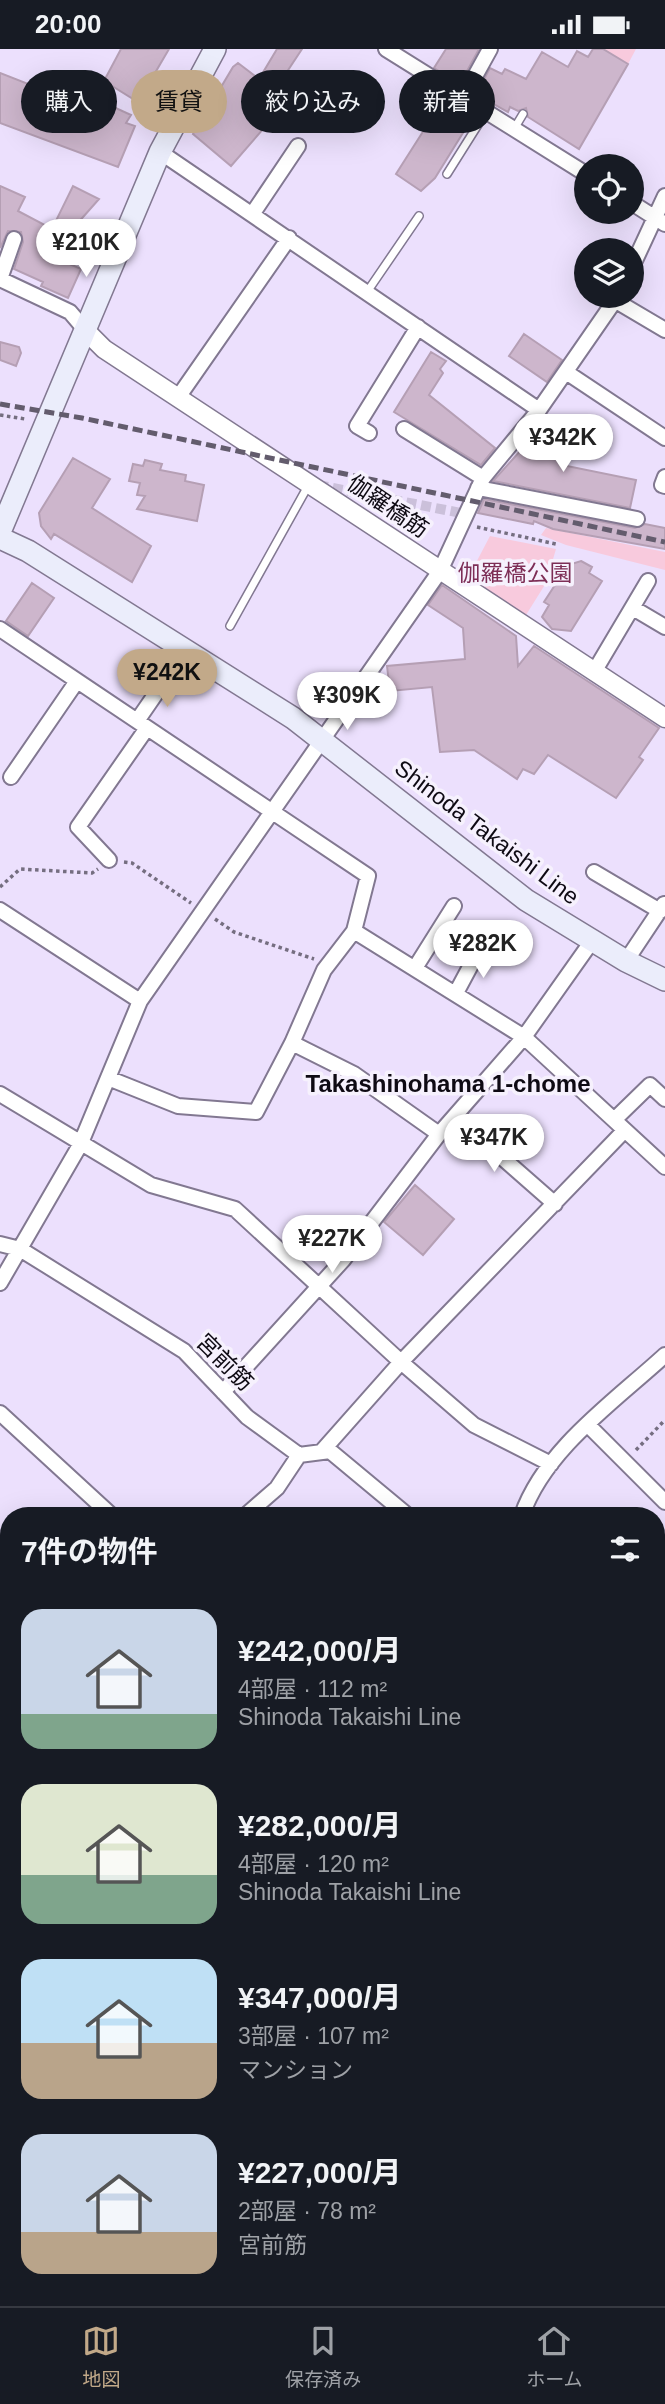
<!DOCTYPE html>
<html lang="ja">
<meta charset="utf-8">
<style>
body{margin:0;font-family:Helvetica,"Noto Sans JP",sans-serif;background:#20242c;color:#f1f3f6;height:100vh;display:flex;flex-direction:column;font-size:26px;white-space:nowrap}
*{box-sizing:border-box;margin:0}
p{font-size:23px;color:#9ea1a6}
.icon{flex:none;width:38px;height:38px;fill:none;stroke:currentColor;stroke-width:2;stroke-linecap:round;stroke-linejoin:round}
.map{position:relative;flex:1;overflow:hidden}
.drawer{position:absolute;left:0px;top:1458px;width:665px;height:800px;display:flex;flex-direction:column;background:#171b24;border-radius:28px 28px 0 0;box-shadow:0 7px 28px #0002}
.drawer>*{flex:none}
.guide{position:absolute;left:21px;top:21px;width:623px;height:63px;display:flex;gap:14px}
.fabs{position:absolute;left:574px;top:105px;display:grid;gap:14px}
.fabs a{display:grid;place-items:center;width:70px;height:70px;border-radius:50%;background:#171b24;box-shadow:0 7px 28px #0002;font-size:35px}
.price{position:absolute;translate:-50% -60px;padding:0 16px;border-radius:24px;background:#fff;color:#222;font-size:23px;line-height:46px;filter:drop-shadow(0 2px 4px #0008)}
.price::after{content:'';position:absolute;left:50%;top:42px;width:21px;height:16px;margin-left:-10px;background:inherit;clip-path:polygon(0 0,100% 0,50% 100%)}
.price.current{background:#c2a989;color:#111}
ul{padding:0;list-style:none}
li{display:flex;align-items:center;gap:21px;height:175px;padding:0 21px}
li span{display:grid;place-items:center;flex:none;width:196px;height:140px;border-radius:21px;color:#555}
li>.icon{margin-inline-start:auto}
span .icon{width:84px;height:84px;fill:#fffc;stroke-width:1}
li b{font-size:30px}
h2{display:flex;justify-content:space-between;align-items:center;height:84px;padding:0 21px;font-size:30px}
.pill{padding:0 24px;border-radius:32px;background:#171b24;box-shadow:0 7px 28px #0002;font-size:24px;line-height:63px}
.pill.current{background:#c2a989;color:#111}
.status{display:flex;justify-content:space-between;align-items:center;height:49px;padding:0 35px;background:#171b24;direction:ltr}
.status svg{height:19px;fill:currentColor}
.tab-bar{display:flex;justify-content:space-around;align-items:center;height:98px;border-top:2px solid #363941;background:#171b24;font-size:19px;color:#9ea1a6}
.tab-bar a{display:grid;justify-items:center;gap:4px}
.tab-bar .current{color:#c2a989}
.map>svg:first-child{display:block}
.green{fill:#f8cadd}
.building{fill:#cdb6cc;stroke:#b59fb4;stroke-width:2}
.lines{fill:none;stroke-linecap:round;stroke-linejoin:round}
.pedestrian-tunnel{stroke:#cbc0da;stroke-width:10;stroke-dasharray:10 5;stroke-linecap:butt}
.service-casing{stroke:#827891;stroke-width:10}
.minor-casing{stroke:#827891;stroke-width:18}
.tertiary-casing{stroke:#827891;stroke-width:21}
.secondary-casing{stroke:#827891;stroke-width:24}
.path{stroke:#756e80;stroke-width:3.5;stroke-dasharray:3.5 3.5;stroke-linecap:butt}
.service{stroke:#fff;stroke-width:7}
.minor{stroke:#fff;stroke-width:14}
.tertiary{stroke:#fff;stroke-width:18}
.secondary{stroke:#ebedfb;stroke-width:21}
.rail{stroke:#635c6d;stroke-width:5;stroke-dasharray:10 5;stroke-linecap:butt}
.labels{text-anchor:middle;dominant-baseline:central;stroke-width:7;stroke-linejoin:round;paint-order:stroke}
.street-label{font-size:23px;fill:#0e0a13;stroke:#f6f1fd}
.park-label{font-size:23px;fill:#7d2e56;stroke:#f6f1fd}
.neighbourhood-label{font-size:24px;font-weight:bold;fill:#0e0a13;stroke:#f6f1fd}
</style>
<div class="status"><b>20:00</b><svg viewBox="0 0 49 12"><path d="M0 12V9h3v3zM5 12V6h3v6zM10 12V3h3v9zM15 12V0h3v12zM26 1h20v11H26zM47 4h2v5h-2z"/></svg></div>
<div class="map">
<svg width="665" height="2257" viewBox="0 0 665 2257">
<rect width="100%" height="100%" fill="#ece0fd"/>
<path class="green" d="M603,0H636L628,15Z
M546,479L665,503V521L566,496L541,486Z
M490,487L556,500L546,534L526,566L494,548L469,527Z
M564,2249H602L594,2257H573Z"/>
<path class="building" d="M121,0H169L138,53L104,32Z
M277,0H302L275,41L284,48L264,79L231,117L193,85L233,18L238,14L259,30Z
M446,0H479L460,35L434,19Z
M593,0H603L628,15L579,100L528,68L526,59L518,62L510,58L508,63L476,45L490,19L502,25L505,20L526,30L542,3L568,18L577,2L588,8Z
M0,24L89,59L94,49L131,66L126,74L135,77L118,118L0,74Z
M445,48L474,66L435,129L421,142L396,125Z
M0,137L25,148L18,162L52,180L73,137L99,150L76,176L86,181L65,213L81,220L68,249L41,237L43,233L14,220L23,193L21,183L8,182L0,199Z
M524,285L562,311L547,333L509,307Z
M0,293L19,298L21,304L16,317L0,311Z
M431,303L446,312L440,320L443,324L429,346L495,399L481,416L394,363Z
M550,369L546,388L567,392L562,416L636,431L630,459L493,432Z
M73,409L110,430L92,459L151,497L132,533L54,485L51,490L41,477L39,464Z
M145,411L162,415L160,421L186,426L185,432L204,436L197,472L137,460L145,447L137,446L140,434L129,432L133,415L143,417Z
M484,450L635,479L645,475L665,479V500L553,480L534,472L533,475L478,464Z
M581,512L592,518L589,524L602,532L571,582L552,580L542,568L549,556L544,553L568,516Z
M32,534L54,549L28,587L6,572Z
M442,536L516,587L518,617L534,597L659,679L639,708L643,711L616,749L548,706L534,725L523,720L517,730L474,701L440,703L432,638L390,642L387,617L465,610L463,579L428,556Z
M415,1136L454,1170L423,1206L384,1173Z"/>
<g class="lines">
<path class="pedestrian-tunnel" d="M318,436L466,465"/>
<g class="service-casing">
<path id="service" d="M514,80L523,65
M447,125L486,63
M367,243L419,167
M230,577L308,437"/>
</g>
<g class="minor-casing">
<path id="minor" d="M386,0L586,125
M463,49L490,0
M160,103L539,361
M632,154L665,175
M253,164L298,97
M632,218L665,147
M0,230L70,263L87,283
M0,230L14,190
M616,252L665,281
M566,323L665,389
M179,347L289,189
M404,380L483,429
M369,384L357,377L418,278
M665,428L662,436L665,437
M478,439L637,470
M633,559L665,578
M0,580L368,827L354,882L324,921L292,994L256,1063L178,1057L108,1029
M594,623L648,532
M137,672L168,627
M11,728L77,632
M109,811L78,778L147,679
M594,823L660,862
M0,861L140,952
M354,882L524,988L665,1118
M626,912L664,855
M415,919L454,857
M456,944L479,901
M292,994L354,1025L439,1085
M0,1045L151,1136L235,1160L401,1313L474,1376L551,1415
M456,1068L555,1155
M614,1071L650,1036L665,1050
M0,1195L20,1200L184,1302L247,1368L299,1406L330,1402L407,1466
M0,1234L80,1096L140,952L440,522L483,429L539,361L618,247
M223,1343L343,1211L439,1085L524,988L592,892
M0,1364L111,1466
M588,1376L665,1453
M323,1401L401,1313L624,1082
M246,1466L277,1439L299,1406
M522,1466C545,1400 615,1352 665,1306
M656,1521L665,1513
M656,1610L665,1618
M0,1678L9,1669
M0,1694L9,1698
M656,1734L665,1723
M0,1777L9,1764
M656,1802L665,1792
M0,1996L9,2001
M656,1998L665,2007
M656,2099L665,2107
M0,2226L9,2218
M95,2257L104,2249
M166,2257L175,2249"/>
</g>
<g class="tertiary-casing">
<path id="tertiary" d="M87,283L104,300L665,669
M656,2210L665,2201
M0,2243L16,2257
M611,2257L619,2249"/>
</g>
<g class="secondary-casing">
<path id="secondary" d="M0,483L160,103L215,0
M0,489L28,502L293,669L526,851L626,912L665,931"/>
</g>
<path class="path" d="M0,366L25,370
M477,478L556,495
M124,813L132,814L191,854
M0,838L20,820L92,824L98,820
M215,870L234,883L314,910
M636,1401L665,1371"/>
<use href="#service" class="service"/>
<use href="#minor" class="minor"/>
<use href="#tertiary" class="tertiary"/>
<use href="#secondary" class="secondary"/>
<path class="rail" d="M0,355L82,369L665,493
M656,1760L665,1750
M656,1776L665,1766
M123,2257L133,2249"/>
</g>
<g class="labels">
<g class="street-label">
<text transform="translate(388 457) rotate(34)">伽羅橋筋</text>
<text transform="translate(487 783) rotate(37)">Shinoda Takaishi Line</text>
<text transform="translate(225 1313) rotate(45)">宮前筋</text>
</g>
<g class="park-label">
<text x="515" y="524">伽羅橋公園</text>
</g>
<g class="neighbourhood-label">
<text x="448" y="1034">Takashinohama 1-chome</text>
</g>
</g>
</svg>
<div class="fabs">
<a><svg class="icon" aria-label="locate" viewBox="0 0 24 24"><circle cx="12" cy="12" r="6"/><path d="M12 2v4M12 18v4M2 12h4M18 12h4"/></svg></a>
<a><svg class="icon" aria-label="layers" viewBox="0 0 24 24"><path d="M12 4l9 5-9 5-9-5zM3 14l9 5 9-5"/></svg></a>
</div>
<b class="price" style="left:86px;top:230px">¥210K</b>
<b class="price" style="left:563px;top:425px">¥342K</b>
<b class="price current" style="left:167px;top:660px">¥242K</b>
<b class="price" style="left:347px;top:683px">¥309K</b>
<b class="price" style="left:483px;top:931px">¥282K</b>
<b class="price" style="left:494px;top:1125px">¥347K</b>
<b class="price" style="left:332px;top:1226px">¥227K</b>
<div class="guide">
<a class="pill">購入</a>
<a class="pill current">賃貸</a>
<a class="pill">絞り込み</a>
<a class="pill">新着</a>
</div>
<section class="drawer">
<h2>7件の物件<svg class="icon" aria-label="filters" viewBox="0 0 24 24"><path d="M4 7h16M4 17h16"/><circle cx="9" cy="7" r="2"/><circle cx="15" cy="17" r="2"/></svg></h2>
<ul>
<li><span style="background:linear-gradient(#c9d6e8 75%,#7fa58c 0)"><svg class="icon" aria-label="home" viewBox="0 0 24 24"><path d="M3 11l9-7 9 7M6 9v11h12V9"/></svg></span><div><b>¥242,000/月</b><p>4部屋 · 112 m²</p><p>Shinoda Takaishi Line</p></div></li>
<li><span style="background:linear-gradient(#dfe7d0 65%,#7fa58c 0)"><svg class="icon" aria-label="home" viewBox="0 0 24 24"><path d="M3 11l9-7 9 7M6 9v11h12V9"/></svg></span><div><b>¥282,000/月</b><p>4部屋 · 120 m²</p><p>Shinoda Takaishi Line</p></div></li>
<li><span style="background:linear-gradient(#bfe0f5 60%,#b9a48a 0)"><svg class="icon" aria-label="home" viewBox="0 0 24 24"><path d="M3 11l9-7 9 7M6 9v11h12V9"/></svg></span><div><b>¥347,000/月</b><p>3部屋 · 107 m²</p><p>マンション</p></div></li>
<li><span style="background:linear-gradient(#c9d6e8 70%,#b9a48a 0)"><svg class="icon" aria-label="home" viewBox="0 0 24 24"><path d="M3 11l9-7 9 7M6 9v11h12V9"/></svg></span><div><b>¥227,000/月</b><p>2部屋 · 78 m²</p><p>宮前筋</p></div></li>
</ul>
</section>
</div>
<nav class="tab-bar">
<a class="current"><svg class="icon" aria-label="map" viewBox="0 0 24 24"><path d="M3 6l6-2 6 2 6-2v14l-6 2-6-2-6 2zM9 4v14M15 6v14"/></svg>地図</a>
<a><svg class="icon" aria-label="saved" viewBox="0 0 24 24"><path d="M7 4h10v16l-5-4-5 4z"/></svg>保存済み</a>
<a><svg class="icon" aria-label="home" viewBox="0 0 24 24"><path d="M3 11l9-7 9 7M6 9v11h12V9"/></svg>ホーム</a>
</nav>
